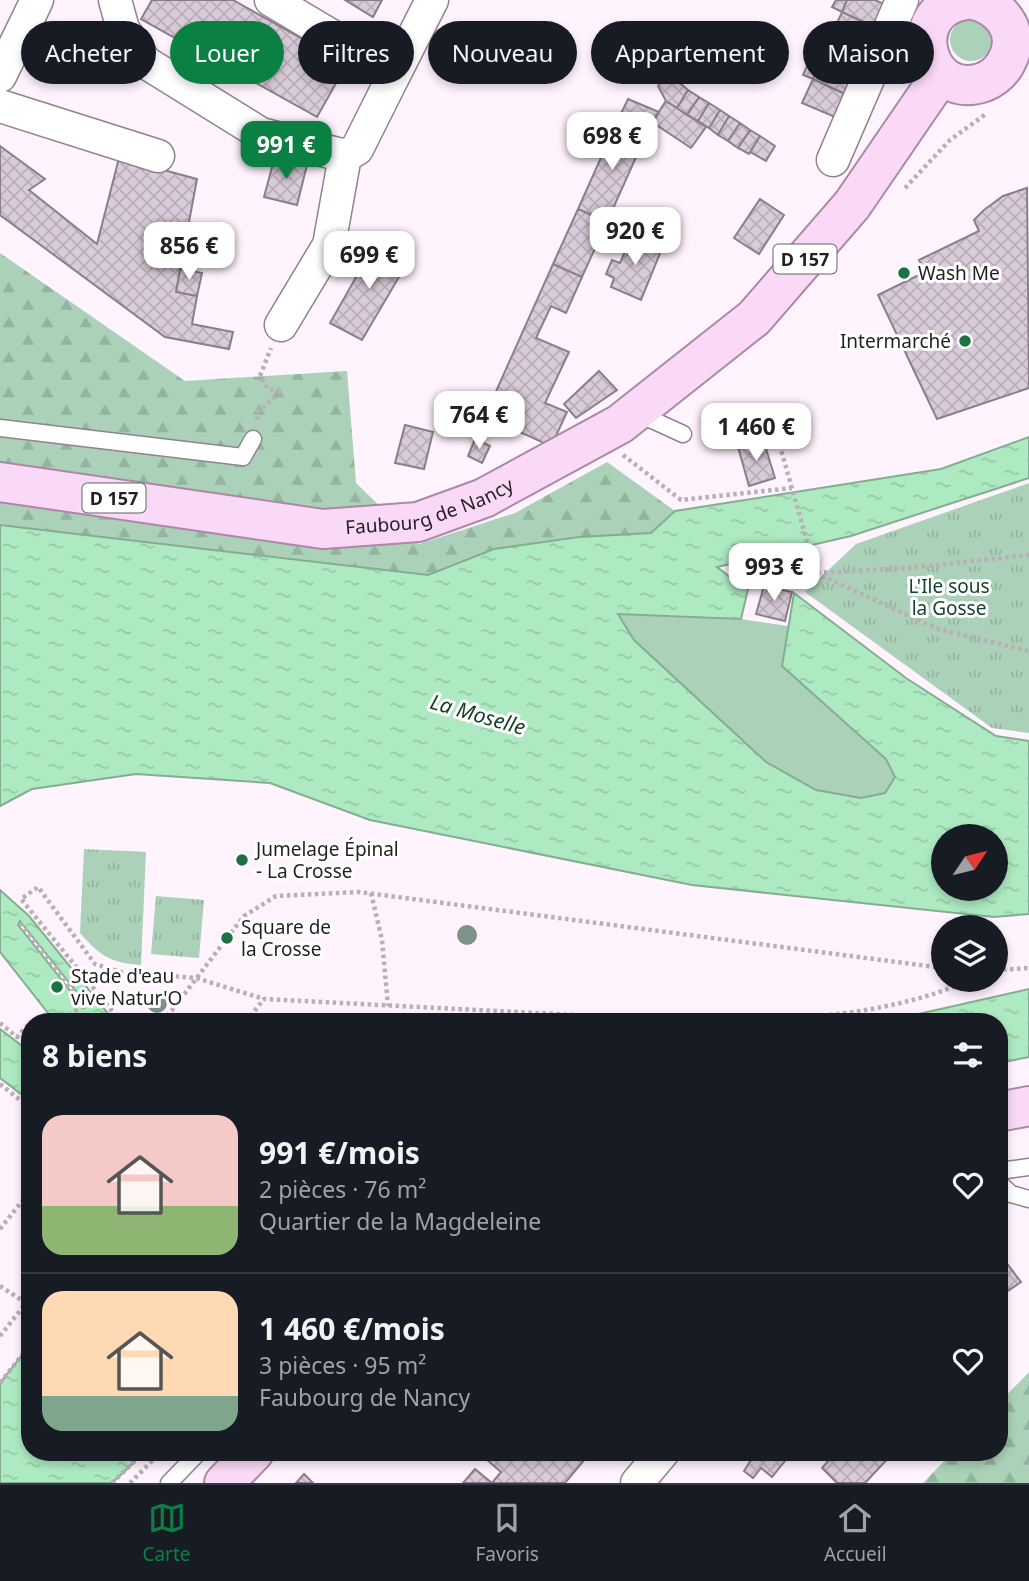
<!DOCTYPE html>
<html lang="fr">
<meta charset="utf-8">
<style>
body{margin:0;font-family:"Noto Sans",sans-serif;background:#20242c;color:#f1f3f6;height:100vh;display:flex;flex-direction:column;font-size:26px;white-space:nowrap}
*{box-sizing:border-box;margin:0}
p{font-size:23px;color:#9ea1a6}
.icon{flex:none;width:38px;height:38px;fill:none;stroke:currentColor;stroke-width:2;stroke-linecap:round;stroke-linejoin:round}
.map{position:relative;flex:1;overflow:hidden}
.panel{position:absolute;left:21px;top:1013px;width:987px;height:448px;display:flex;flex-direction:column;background:#171b24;border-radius:28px;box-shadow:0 4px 10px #0003}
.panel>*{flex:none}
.guide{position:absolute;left:21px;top:21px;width:987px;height:63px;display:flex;gap:14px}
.needle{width:46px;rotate:55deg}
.buttons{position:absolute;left:931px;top:824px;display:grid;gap:14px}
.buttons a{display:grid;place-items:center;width:77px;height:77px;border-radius:50%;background:#171b24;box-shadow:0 4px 10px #0003;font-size:35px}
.price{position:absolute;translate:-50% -60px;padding:0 16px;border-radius:14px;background:#fff;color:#222;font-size:23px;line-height:46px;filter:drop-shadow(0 2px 4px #0008)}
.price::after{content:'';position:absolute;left:50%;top:42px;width:21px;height:16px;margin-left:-10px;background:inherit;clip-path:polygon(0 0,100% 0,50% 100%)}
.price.active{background:#0b8043;color:#fff}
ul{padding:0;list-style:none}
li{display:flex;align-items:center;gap:21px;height:175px;padding:0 21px}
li+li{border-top:2px solid #363941}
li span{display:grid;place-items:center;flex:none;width:196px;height:140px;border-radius:21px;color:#555}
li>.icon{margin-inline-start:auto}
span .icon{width:84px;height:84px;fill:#fffc;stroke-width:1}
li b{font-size:30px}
h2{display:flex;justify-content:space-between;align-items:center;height:84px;padding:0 21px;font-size:30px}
.tag{padding:0 24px;border-radius:32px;background:#171b24;box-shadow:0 4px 10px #0003;font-size:24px;line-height:63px}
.tag.active{background:#0b8043;color:#fff}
.tab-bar{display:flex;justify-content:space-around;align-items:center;height:98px;border-top:2px solid #363941;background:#171b24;font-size:19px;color:#9ea1a6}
.tab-bar a{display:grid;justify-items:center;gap:4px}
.tab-bar .active{color:#0b8043}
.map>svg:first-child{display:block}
.grass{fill:#abd2b8}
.forest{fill:url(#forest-firs)}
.park{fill:url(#park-tufts)}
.water{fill:url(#water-ripples);stroke:#84ad92;stroke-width:2;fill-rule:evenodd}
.building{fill:url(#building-cross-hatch);stroke:#8b7e8a;stroke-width:2}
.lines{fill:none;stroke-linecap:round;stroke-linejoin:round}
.lane-casing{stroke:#90828e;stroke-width:19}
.street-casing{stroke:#90828e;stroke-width:35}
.primary-casing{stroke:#ac87a8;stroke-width:42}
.path{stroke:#b9afb7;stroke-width:4.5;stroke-dasharray:3.5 3.5;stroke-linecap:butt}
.lane{stroke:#fff;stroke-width:16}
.street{stroke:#fff;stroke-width:32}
.primary{stroke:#f9d9f6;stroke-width:38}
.tree{fill:#7e9289}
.poi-dot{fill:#1b7245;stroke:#fff;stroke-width:2.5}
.labels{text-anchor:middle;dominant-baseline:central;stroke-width:6;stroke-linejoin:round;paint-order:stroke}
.shield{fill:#fff;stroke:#656265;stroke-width:2}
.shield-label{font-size:18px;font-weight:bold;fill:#231e23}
.poi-label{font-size:19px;fill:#231e23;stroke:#fff;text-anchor:start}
.street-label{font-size:19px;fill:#231e23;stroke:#fff}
.park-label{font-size:19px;fill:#15432a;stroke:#fff}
.water-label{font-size:21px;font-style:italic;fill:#103f26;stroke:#fff}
</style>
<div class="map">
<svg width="1029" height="1483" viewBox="0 0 1029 1483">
<defs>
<pattern id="forest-firs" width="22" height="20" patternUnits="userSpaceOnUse" patternTransform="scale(1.75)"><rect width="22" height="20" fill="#abd2b8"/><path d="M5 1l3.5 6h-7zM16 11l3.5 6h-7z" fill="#93b49e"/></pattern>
<pattern id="park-tufts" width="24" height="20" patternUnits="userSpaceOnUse" patternTransform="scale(1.75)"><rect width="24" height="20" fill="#abd2b8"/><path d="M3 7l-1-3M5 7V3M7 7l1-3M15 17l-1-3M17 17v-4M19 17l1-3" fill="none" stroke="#93b49e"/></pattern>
<pattern id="water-ripples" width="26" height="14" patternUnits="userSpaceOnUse" patternTransform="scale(1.75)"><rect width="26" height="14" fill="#adeac2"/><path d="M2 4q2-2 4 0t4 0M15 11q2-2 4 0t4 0" fill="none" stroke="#95c8a6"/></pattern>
<pattern id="building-cross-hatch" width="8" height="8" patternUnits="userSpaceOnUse" patternTransform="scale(1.75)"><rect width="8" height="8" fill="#d9cbd8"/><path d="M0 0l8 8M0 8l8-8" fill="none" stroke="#baaeb9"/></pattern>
</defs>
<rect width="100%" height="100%" fill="#fff3fd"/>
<path class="grass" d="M950 40a21 21 0 1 1 42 0a21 21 0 1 1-42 0Z
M618,614L741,619L788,626L782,666L886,759L896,777L885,793L861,798L816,790L766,762L634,640Z"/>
<path class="forest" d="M0,253L185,381L347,371L356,483L419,544L515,513L607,462L675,511L651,533L579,537L494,549L428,575L0,525Z
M1029,1372V1483H923L952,1453L999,1452V1403Z"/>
<path class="park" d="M1029,483V733L992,728L805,592L856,544Z
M84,849L146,852L141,965C110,963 99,955 80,933Z
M156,896L204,900L199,958L151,954Z"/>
<path class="water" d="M1029,437V478L851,536L717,567L734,580L749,585L741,619L618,614L634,640L766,762L816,790L861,798L885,793L895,777L886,759L782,666L794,593L906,678L996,736L1029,741V914L994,917L692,885L370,820L270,783L136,774L32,789L0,806V525L428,575L494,549L579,537L651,533L675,511L941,469ZM943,836H996V889H943Z
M0,890L29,916L115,1022H55L0,952ZM20,921L87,1005L84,1008L18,925Z
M1029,989V1057L999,1063V1022H883Z
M0,1029L30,1052V1101L0,1078Z
M30,1345V1452L144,1453L112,1483H0V1383Z"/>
<path class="building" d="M152,0H233L347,64L317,117L141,19Z
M345,0H382L373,17Z
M836,0H847L842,12L832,7Z
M847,0H875L884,4L879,29L842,12Z
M842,12L874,27L865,48L832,34Z
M832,34L865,48L855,70L823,56Z
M813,52L823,56L813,79L803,75Z
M823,56L855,70L845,94L813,79Z
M668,73L688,90L677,108L666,101L658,86Z
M813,79L845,94L835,117L802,103Z
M688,90L699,97L687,115L677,108Z
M699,97L709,103L698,121L687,115Z
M628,99L659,112L646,135L617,122Z
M666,101L706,127L691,148L652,122Z
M709,103L720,110L709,128L698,121Z
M720,110L729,116L718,135L709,128Z
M729,116L740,123L728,141L718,135Z
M617,122L646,135L607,222L578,209Z
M740,123L750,130L738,148L728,141Z
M750,130L760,136L749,154L738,148Z
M760,136L775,146L766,161L750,152Z
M0,146L45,179L29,190L97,244L119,158L197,179L176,292L197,296L192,324L233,332L229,349L165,337L0,215Z
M275,156L307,165L297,205L264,197Z
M1027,188L1029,388L937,419L878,295L925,272L919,260L979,231L974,220L984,210L1003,196Z
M760,199L784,215L759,254L734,238Z
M578,209L607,222L582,277L553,264Z
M633,233L663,246L641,300L611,287L614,278L606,274L612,260L620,263Z
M376,242L409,260L362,340L330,323Z
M553,264L582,277L566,313L551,306L536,338L569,352L545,403L567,412L555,438L544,443L485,416Z
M180,269L202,273L197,296L176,292Z
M599,371L617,390L576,418L564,404Z
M405,425L433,432L424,469L395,463Z
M475,439L490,446L482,463L468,456Z
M763,439L775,478L749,486L738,447Z
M764,586L792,592L785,621L756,614Z
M999,1253L1021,1282L999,1297Z
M478,1452H591L565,1483H492L501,1472Z
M756,1452H792L772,1477L761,1468L753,1478L744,1471Z
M836,1452H894L865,1483H837L822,1468Z
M475,1469L492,1483H463Z
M304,1474L313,1483H296Z"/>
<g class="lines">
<g class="lane-casing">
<path id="lane" d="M637,413L683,434
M0,428L243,457L253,439
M999,1171L1029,1167
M999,1183L1011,1194L1029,1199
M169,1483L199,1452"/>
</g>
<g class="street-casing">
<path id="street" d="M115,0L123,29L145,62L261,134L345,156L357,149L392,79L384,67L271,0
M0,76L37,0
M392,79L432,0
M0,106L158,156
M833,160L902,0
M281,325L329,245L345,156
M637,1483L663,1452"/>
</g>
<g class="primary-casing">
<g id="primary">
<path d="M967,0C901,8 925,103 984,82C996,77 1004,69 1009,56C1020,29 999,6 974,0"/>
<path id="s1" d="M0,482L323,529L418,522L484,498L620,424L754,318L852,205L941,75"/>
<path d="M999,1112L1029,1106"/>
<path d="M224,1483L254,1452"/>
</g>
</g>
<path class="path" d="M905,188L950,140L986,114
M770,411L816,573L938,629L1029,651
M257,420L258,412L282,390L268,389L260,376L271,348
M623,455L681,500L792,488
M817,573L908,568L1029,555
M371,893L382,940L388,1006
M20,923L84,1005L60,1022
M996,970L1029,968
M121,1022L21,899L38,887L95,964L121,972L196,978L264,999
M163,1022L244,916L276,896L359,892L943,968
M246,1022L264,999C361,1004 458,1009 556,1014C684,1021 851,1033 970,980
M282,1022V1021
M0,1023L17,1037L30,1023
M0,1084L30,1108
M0,1229L30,1191
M0,1286L26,1303
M0,1336L30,1298
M0,1383L30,1345
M112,1483L144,1452
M130,1483L161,1452"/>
<use href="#lane" class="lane"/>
<use href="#street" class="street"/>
<use href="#primary" class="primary"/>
</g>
<g class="tree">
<circle cx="467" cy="935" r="10"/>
<circle cx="157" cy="1003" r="10"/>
</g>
<g class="poi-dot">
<circle cx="904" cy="273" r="7"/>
<circle cx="965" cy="341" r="7"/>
<circle cx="242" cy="860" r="7"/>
<circle cx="227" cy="938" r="7"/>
<circle cx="57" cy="987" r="7"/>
</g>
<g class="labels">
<g class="shield">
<rect x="773.5" y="244.5" width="63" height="29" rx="5"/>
<rect x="82.5" y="483.5" width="63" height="29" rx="5"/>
</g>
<g class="shield-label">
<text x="805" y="259">D 157</text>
<text x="114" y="498">D 157</text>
</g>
<g class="poi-label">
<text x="918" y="273">Wash Me</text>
<text x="951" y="341" text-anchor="end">Intermarché</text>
<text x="256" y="849">Jumelage Épinal<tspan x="256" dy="22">- La Crosse</tspan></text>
<text x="241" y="927">Square de<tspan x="241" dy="22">la Crosse</tspan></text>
<text x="71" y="976">Stade d'eau<tspan x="71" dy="22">vive Natur'O</tspan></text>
</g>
<g class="street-label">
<text stroke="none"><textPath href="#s1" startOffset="436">Faubourg de Nancy</textPath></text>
</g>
<g class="park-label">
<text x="949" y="586">L'Ile sous<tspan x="949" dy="22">la Gosse</tspan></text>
</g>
<g class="water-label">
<text transform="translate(478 714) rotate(16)">La Moselle</text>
</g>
</g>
</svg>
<div class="buttons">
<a><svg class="needle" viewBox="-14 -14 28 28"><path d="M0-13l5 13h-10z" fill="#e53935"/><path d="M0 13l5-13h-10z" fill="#9ea1a6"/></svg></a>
<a><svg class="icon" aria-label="layers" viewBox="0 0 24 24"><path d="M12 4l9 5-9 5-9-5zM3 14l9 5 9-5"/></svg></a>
</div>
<b class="price" style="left:612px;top:172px">698 €</b>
<b class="price active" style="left:286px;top:181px">991 €</b>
<b class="price" style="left:635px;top:267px">920 €</b>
<b class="price" style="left:189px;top:282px">856 €</b>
<b class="price" style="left:369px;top:291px">699 €</b>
<b class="price" style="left:479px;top:451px">764 €</b>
<b class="price" style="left:756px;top:463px">1 460 €</b>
<b class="price" style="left:774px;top:603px">993 €</b>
<div class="guide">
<a class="tag">Acheter</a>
<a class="tag active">Louer</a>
<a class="tag">Filtres</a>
<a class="tag">Nouveau</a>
<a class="tag">Appartement</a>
<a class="tag">Maison</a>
</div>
<section class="panel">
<h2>8 biens<svg class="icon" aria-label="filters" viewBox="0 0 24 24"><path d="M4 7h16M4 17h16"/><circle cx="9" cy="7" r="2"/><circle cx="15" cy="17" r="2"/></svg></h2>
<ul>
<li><span style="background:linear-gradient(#f6c9c9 65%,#8fb573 0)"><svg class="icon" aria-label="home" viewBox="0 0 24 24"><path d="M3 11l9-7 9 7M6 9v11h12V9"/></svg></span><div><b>991 €/mois</b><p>2 pièces · 76 m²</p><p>Quartier de la Magdeleine</p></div><svg class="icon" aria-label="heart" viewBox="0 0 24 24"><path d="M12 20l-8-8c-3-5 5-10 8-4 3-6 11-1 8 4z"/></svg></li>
<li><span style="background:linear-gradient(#ffd9b3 75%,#7fa58c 0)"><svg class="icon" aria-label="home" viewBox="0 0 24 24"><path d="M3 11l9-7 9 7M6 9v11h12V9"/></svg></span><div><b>1 460 €/mois</b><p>3 pièces · 95 m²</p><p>Faubourg de Nancy</p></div><svg class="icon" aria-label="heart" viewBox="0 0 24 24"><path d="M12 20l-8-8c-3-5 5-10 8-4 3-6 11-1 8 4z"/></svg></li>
</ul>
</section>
</div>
<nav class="tab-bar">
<a class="active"><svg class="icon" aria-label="map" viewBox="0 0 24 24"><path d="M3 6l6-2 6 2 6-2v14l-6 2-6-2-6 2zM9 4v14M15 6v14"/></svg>Carte</a>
<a><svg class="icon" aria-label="saved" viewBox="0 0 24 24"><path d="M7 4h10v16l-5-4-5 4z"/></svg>Favoris</a>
<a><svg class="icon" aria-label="home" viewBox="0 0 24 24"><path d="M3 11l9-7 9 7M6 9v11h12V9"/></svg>Accueil</a>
</nav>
